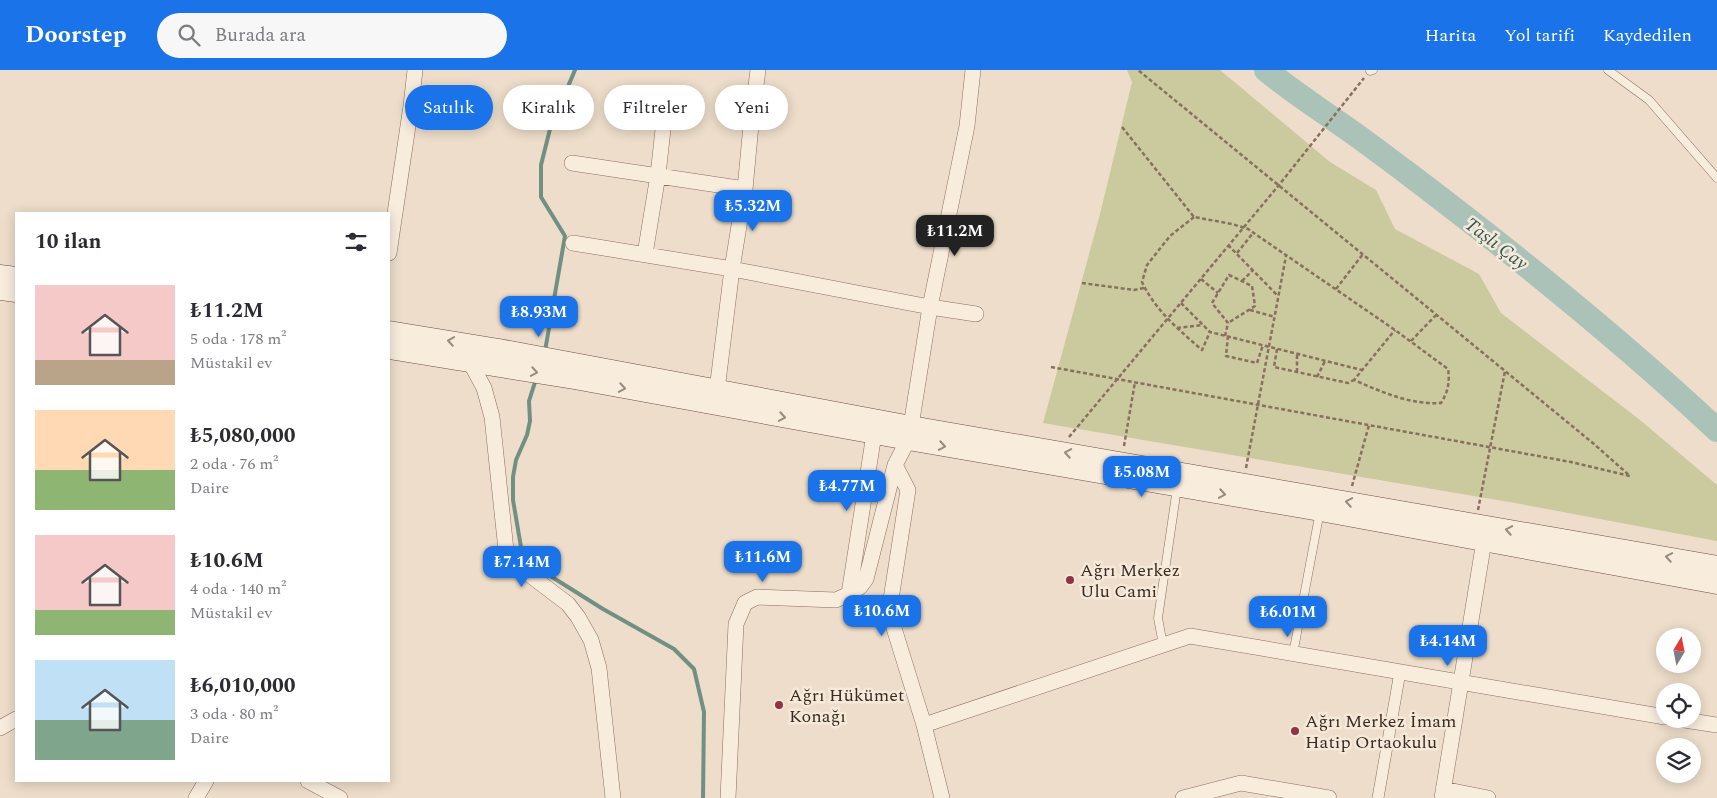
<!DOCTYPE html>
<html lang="tr">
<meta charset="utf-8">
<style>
body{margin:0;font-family:Spectral,serif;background:#f7f7f7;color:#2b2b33;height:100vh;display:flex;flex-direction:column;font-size:19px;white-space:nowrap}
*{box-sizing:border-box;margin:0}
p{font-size:16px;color:#7c7c81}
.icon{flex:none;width:28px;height:28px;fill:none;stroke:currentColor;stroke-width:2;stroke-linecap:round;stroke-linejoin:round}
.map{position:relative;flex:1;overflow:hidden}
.side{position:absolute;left:15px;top:142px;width:375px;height:570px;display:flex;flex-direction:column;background:#fff;border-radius:0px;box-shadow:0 2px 12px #0003}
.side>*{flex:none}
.banner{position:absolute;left:405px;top:15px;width:475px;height:45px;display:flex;gap:10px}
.needle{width:32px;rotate:10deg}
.buttons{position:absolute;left:1656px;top:558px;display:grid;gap:10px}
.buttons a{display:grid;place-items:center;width:45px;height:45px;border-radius:50%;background:#fff;box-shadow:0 2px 12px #0003;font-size:25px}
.price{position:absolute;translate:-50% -42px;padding:0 11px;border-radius:10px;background:#1a73e8;color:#fff;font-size:16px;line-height:32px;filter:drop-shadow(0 1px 2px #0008)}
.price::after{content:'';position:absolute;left:50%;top:30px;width:15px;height:11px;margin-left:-8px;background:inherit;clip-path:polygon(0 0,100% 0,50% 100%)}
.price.active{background:#222;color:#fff}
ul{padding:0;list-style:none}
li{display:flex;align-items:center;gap:15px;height:125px;padding:0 20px}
li span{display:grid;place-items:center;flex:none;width:140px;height:100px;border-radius:0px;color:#555}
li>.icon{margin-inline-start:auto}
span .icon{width:60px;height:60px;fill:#fffc;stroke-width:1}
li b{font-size:21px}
h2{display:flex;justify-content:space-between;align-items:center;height:60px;padding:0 20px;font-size:21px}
.tag{padding:0 18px;border-radius:22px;background:#fff;box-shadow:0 2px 12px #0003;font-size:18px;line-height:45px}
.tag.active{background:#1a73e8;color:#fff}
header{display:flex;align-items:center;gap:30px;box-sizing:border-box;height:70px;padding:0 25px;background:#1a73e8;color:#fff}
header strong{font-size:24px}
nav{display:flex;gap:28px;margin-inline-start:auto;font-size:18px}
.search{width:350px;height:45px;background:#f7f7f7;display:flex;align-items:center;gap:12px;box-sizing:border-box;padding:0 18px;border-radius:28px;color:#7c7c81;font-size:19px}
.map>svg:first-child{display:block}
.green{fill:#cbc99e}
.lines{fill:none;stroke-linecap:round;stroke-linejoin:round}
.stream{stroke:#719084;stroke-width:4}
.river{stroke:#aac2b7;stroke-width:24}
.service-casing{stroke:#896f5f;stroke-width:9}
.pedestrian-casing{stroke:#896f5f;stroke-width:12}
.minor-casing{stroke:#896f5f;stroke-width:16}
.secondary-casing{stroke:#6b5042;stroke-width:21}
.path{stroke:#896f5f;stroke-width:2.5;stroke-dasharray:4 2.5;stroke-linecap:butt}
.service{stroke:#f8ecdd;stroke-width:8}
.pedestrian{stroke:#f8ecdd;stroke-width:11}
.minor{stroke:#f8ecdd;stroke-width:15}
.secondary{stroke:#f8ecdd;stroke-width:20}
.oneway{stroke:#998b80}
.poi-dot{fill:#953242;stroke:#f5e9da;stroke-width:2}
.labels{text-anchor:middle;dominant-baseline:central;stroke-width:5;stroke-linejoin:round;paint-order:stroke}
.poi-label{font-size:18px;fill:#3a2a22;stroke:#f5e9da;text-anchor:start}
.water-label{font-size:19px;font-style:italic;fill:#325951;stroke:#f5e9da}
</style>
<header>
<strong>Doorstep</strong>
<div class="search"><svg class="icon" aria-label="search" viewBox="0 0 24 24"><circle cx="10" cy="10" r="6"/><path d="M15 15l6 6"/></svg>Burada ara</div>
<nav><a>Harita</a><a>Yol tarifi</a><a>Kaydedilen</a></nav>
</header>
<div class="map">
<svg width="1717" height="728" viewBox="0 0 1717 728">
<rect width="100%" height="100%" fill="#edddca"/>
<path class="green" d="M1127,0H1220L1330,92L1376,120L1395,159L1479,204L1501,243L1640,350L1717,415V471L1515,433L1043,353L1100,144L1132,12Z"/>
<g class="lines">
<path class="stream" d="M545,281L565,166L541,127V95L550,59L575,0
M536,309L529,331L530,351L527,365L516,390L513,407V430L521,477L536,497L603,539L674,579L694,599L704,642L703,728"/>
<path class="river" d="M1266,0C1288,18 1312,34 1336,51C1360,67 1383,85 1406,102C1513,183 1619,268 1717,360"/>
<g class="service-casing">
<path id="service" d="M1608,0L1649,30L1717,108
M1370,1L1373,0
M1163,575L1158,548L1177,418
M1293,584L1320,441"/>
</g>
<g class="pedestrian-casing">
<path id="pedestrian" d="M1378,728L1400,602"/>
</g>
<g class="minor-casing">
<path id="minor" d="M572,93L745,119
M573,173L732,199L930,237L976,244
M389,183L411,36L415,0
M645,184L658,105L665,41
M470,292L484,318L492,347L506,480L510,490L568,534L578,547L591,570L599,598L613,728
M717,320L732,199L745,119L751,55L758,0
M895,395L908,420L889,542L924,655L942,728
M849,524L874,364
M1678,649L1717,655
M924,655L1190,566L1665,647
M0,658L16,649
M308,711L340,728
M1443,719L1488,728
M196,728L206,711
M728,728L736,554L745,533L757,527L836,530L849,524L860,517L866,509L895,395L908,370L911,356L930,237L967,56L973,0
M1183,728L1241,713L1329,728
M1442,728L1484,471"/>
</g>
<g class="secondary-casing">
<path id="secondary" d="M0,205L16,207
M0,220L16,222
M389,261L499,279L911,356L1717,496
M389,279L574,309L908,370L1320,441L1717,514"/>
</g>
<path class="path" d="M1122,57L1194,147L1232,154L1248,159L1395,260L1448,299C1450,312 1448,322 1441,333C1410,335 1382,322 1354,310L1395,260
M1194,147L1170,166L1147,195L1142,212C1155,240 1179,260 1202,280L1210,262
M1228,175L1278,226
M1237,183L1253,163
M1201,209L1218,223
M1242,211L1253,200
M1082,213L1134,220L1144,218
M1336,219L1363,184
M1181,233L1210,262L1362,300
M1250,240L1275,247
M1177,258L1203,255
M1225,266L1228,253L1212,233L1229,205L1252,216L1255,236L1228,253
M1228,266L1226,286L1257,293L1263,275
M1411,271L1436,245
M1277,279L1274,297L1348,313L1354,310
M1051,297L1571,392L1630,406L1594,374L1138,0
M1297,302V284
M1317,307L1325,291
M1069,367L1279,115L1364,8
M1124,376L1135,312
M1246,398L1286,186
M1352,416L1369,355
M1478,440L1505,301"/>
<use href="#service" class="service"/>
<use href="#pedestrian" class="pedestrian"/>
<use href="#minor" class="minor"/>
<use href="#secondary" class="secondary"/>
</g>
<defs><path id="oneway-chevron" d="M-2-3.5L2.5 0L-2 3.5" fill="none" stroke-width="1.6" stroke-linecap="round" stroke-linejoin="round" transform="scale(1.25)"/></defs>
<g class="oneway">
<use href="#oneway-chevron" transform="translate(451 271) rotate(-171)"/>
<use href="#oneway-chevron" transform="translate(534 302) rotate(10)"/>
<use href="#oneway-chevron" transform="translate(622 318) rotate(10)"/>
<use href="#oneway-chevron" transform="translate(782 347) rotate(10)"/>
<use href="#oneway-chevron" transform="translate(942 376) rotate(10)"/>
<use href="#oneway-chevron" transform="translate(1068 383) rotate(-170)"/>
<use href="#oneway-chevron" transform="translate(1222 424) rotate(10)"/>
<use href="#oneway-chevron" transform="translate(1349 432) rotate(-170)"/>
<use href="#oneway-chevron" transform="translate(1509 460) rotate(-170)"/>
<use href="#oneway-chevron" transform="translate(1669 487) rotate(-170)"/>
</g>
<g class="poi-dot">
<circle cx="1070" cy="510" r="5"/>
<circle cx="779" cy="635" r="5"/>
<circle cx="1295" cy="661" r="5"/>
</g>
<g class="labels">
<g class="poi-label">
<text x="1080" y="500">Ağrı Merkez<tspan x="1080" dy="21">Ulu Cami</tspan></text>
<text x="789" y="625">Ağrı Hükümet<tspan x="789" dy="21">Konağı</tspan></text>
<text x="1305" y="651">Ağrı Merkez İmam<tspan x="1305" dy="21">Hatip Ortaokulu</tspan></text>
</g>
<g class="water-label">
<text transform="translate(1496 174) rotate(37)">Taşlı Çay</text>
</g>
</g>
</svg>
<div class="buttons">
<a><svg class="needle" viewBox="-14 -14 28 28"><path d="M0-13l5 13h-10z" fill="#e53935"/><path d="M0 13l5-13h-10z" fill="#7c7c81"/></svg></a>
<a><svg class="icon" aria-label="locate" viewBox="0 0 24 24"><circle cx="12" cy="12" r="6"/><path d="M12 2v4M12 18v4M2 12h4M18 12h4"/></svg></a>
<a><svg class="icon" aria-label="layers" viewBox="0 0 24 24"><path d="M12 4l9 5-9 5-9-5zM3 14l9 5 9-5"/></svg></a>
</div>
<b class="price" style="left:753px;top:162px">₺5.32M</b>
<b class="price active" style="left:955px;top:187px">₺11.2M</b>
<b class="price" style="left:539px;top:268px">₺8.93M</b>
<b class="price" style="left:1142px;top:428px">₺5.08M</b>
<b class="price" style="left:847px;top:442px">₺4.77M</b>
<b class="price" style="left:763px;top:513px">₺11.6M</b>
<b class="price" style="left:522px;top:518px">₺7.14M</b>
<b class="price" style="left:882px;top:567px">₺10.6M</b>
<b class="price" style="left:1288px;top:568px">₺6.01M</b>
<b class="price" style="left:1448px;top:597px">₺4.14M</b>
<div class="banner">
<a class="tag active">Satılık</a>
<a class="tag">Kiralık</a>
<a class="tag">Filtreler</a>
<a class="tag">Yeni</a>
</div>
<section class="side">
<h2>10 ilan<svg class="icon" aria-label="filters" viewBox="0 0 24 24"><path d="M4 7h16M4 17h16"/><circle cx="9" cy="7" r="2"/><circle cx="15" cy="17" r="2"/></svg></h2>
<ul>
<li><span style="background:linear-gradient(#f6c9c9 75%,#b9a48a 0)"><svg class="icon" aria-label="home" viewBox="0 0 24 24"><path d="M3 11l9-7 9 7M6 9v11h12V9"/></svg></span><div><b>₺11.2M</b><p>5 oda · 178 m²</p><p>Müstakil ev</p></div></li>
<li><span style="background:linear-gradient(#ffd9b3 60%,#8fb573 0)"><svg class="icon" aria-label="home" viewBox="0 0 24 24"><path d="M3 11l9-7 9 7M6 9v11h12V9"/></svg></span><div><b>₺5,080,000</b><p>2 oda · 76 m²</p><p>Daire</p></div></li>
<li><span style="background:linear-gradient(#f6c9c9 75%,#8fb573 0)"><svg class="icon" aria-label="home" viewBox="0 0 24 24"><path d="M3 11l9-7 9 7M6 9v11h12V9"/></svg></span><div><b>₺10.6M</b><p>4 oda · 140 m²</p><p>Müstakil ev</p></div></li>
<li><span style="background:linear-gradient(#bfe0f5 60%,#7fa58c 0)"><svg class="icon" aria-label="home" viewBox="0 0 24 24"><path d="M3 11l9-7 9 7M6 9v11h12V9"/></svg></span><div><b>₺6,010,000</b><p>3 oda · 80 m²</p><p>Daire</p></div></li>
</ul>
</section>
</div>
